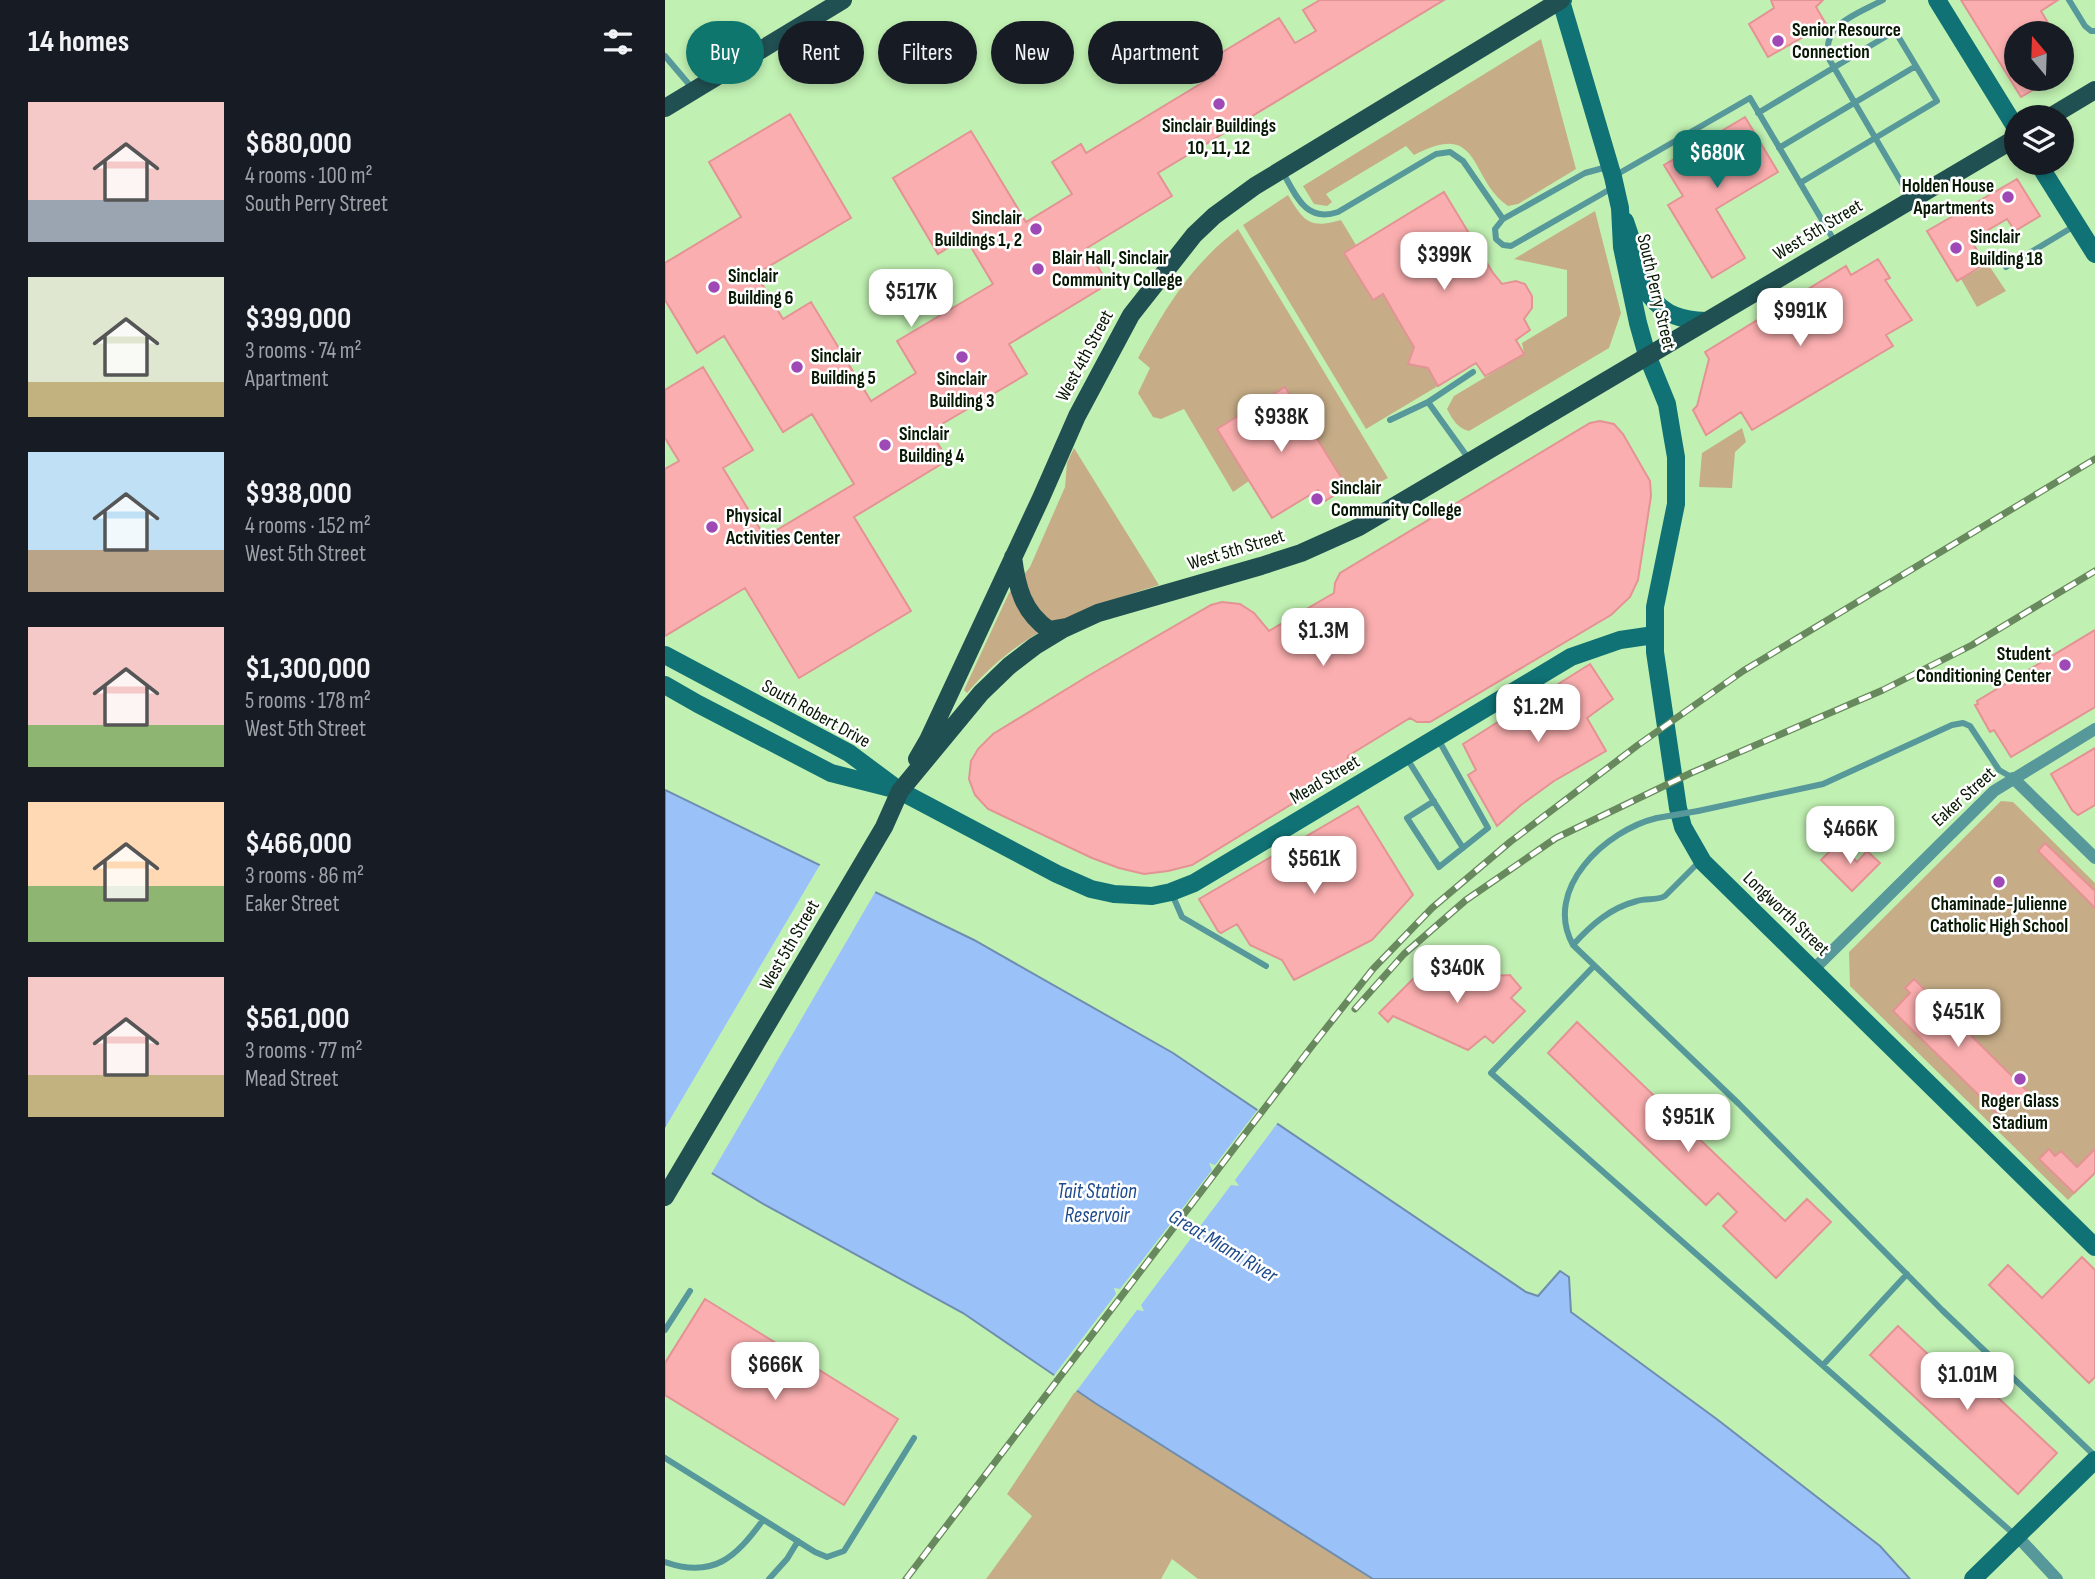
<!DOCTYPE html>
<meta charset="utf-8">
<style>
body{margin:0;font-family:"Sofia Sans Condensed",sans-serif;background:#242831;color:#f1f3f6;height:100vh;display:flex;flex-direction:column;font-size:26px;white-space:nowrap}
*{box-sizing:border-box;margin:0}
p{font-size:23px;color:#9ea1a6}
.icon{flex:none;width:38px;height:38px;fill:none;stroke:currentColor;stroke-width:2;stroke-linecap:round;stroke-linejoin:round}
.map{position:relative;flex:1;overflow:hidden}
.side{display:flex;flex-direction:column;background:#171b24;width:665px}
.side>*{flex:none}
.hud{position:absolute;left:21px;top:21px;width:665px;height:63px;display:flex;gap:14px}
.needle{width:46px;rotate:341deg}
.fabs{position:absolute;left:1339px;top:21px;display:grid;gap:14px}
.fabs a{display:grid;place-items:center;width:70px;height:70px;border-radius:50%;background:#171b24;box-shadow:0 4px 10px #0003;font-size:35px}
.price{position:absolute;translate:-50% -60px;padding:0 16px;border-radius:14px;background:#fff;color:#222;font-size:23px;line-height:46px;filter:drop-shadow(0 2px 4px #0008)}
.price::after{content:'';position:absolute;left:50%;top:42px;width:21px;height:16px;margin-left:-10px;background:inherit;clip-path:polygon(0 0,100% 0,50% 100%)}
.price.active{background:#0f766e;color:#fff}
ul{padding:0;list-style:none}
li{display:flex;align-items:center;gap:21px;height:175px;padding:0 28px}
li span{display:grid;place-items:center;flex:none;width:196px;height:140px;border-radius:0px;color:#555}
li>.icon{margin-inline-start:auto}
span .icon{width:84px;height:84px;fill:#fffc;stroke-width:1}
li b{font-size:30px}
h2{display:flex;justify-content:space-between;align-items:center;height:84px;padding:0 28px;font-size:30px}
.chip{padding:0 24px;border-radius:32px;background:#171b24;box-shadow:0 4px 10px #0003;font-size:24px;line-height:63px}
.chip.active{background:#0f766e;color:#fff}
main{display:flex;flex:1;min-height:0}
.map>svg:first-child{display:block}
.green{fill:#c6ad87}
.water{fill:#9bc1f9;stroke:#6f8eaf;stroke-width:2}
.pier{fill:#c1f1b2}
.building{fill:#fbaeaf;stroke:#e49395;stroke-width:2}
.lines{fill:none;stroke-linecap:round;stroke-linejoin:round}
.lane{stroke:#57999b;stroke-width:6}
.street{stroke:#57999b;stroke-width:12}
.secondary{stroke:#107275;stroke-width:18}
.primary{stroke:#215052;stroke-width:18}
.rail-casing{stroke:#68895e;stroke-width:7}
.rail{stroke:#fff;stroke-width:4.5;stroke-dasharray:13;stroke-linecap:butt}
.lane-bridge{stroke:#57999b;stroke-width:6}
.poi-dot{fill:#9f49b7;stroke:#fff;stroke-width:2.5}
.labels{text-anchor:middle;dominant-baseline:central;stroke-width:5;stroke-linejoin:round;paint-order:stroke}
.poi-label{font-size:19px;font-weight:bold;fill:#071803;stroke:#fff;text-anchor:start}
.street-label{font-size:19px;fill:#071803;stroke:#fff}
.water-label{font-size:21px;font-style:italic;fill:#1e4b8d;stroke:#fff}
</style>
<main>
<section class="side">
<h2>14 homes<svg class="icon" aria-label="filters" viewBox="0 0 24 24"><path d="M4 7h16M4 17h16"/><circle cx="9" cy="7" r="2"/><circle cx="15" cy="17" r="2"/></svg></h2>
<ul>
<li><span style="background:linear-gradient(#f6c9c9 70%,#9aa5b1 0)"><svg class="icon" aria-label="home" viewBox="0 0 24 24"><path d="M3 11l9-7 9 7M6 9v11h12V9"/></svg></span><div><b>$680,000</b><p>4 rooms · 100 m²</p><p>South Perry Street</p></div></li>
<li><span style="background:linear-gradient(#dfe7d0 75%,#c2b280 0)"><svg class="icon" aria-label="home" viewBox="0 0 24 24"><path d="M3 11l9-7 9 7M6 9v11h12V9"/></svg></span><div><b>$399,000</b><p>3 rooms · 74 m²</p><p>Apartment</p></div></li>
<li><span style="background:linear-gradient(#bfe0f5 70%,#b9a48a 0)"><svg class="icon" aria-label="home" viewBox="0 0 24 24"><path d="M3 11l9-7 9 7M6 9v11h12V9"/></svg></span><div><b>$938,000</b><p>4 rooms · 152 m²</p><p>West 5th Street</p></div></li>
<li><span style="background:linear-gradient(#f6c9c9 70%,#8fb573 0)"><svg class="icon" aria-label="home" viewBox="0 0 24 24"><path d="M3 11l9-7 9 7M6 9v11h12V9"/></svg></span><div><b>$1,300,000</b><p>5 rooms · 178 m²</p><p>West 5th Street</p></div></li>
<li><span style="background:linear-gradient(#ffd9b3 60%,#8fb573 0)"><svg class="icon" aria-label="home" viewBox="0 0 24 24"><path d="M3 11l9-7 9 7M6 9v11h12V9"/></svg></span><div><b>$466,000</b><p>3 rooms · 86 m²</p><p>Eaker Street</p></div></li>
<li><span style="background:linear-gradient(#f6c9c9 70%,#c2b280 0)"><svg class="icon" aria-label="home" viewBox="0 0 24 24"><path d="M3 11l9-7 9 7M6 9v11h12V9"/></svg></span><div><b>$561,000</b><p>3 rooms · 77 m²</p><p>Mead Street</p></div></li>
</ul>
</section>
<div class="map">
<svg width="1430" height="1579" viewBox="0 0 1430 1579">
<rect width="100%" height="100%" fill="#c1f1b2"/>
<path class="green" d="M876,39L911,169L853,204L843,206C803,178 817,119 749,155L741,146L661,194L667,202L662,206L649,204L638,186Z
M623,195C639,222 645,229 676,220L691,245L679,253L708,299L718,294L773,386L701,429L578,225Z
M930,211L956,313L944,348L804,431C792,428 788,420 782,409L789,396L859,354L857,343L902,316V270L849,259Z
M573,229L723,478L687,496L620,387L552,429L584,481L568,492L519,409L496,419L488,417L473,393L485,368L473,358C502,306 525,266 573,229Z
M1323,264L1341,291L1312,307L1296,279Z
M1077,428L1081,442L1070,452L1067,488L1034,487L1037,453Z
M409,448L494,585C417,609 357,629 302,693L299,690L344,593L365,567L400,487L402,463Z
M1336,801L1348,802L1430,883V1173L1403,1200L1185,986L1184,952Z
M411,1390L708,1579H533L507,1559L496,1579H321L367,1516L342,1494Z"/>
<path class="water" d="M0,790L309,940L508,1053L861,1292L873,1296L895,1271L904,1277L906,1312L1053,1420L1215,1546L1245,1579H708L430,1403L298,1313L100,1205L0,1145Z"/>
<path class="pier" d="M156,863L212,889L45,1176L0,1149V1128Z
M594,1108L614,1121L570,1180L574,1186L566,1185L476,1305L479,1311L472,1310L410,1393L387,1378L451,1294L449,1288L455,1289L547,1170L544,1163L550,1165Z"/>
<path class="building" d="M655,0H779L493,173L507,196L422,248L443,284L344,344L362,374L265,431L283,460L189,517L246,611L134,678L80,588L0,636V469L14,461L0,438V390L38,367L88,450L58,468L100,537L189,484L147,414L118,432L59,336L32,353L0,300V263L76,217L44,162L125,114L186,218L91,274L118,319L146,302L206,401L251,373L232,341L328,284L300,237L273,254L228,178L306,131L361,222L407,194L387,162L416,144L421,153L550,75L534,49L548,41L556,53L614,18L630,43L651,31L638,10Z
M1106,0H1158L1151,7L1161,24L1103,57L1084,24L1109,8Z
M1296,0H1393L1376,11L1389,33H1351V79H1387L1356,97Z
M1080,117L1113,172L1051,209L1080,258L1047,278L1003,205L1018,196L999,165Z
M1352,179L1375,216L1350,231L1342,219L1306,240L1320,264L1292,281L1262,231Z
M779,192L828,273L837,284L851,281L860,284L867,296V308L859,319L865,330L851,340L859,354L820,376L811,363L773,386L763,368L743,364L749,347L733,320L718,294L708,300L679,253Z
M1213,259L1225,278L1220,280L1247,320L1221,335L1228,346L1087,430L1076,412L1041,435L1028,410L1032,406L1044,359L1040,352L1181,266L1186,275Z
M620,387L682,487L660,501L653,490L607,518L552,429Z
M935,421L949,424L958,434L985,481L986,496L973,580L965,597L946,615L765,722H752L745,718L683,756L681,768L671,777L527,865L503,871L479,874L454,868L427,858L323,809L310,795L304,779L306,761L313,749L328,734L423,676L546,605L557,602L575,604L589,613L604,631L669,593L670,583L675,573L925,423Z
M1430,630V707L1346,757L1329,730L1325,732L1310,705L1313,704L1312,701Z
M925,664L948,699L922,718L941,751L889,781L856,805L832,826L803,775L811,770L798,744Z
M1430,748V805L1413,815L1407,810L1386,774Z
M693,806L748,895L707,940L629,980L617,960L585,945L572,924L556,933L553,931L534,899Z
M1173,843L1192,862L1202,851L1215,863L1187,891L1156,860Z
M1380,843L1430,891V908L1373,851Z
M778,949L786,957L765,979L845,975L856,988L846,998L860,1011L828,1043L820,1036L803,1050L728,1016L723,1022L714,1013Z
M1249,979L1364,1093L1355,1101L1350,1096L1333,1114L1228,1011L1245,993L1240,988Z
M912,1022L1120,1221L1142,1199L1166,1222L1111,1278L1058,1226L1072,1212L1053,1193L1041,1205L883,1053Z
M1384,1149L1390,1156L1396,1151L1412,1167L1430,1149V1173L1409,1193L1374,1159Z
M1417,1257L1430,1270V1377L1424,1383L1324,1285L1343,1265L1377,1298Z
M40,1299L233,1419L179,1505L0,1395V1363Z
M1233,1326L1304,1393L1315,1381L1392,1453L1353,1494L1205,1355Z"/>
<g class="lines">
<path class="lane" d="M1218,0C1193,14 1155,24 1164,59L1245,197
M1404,0L1420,26L1426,31H1430
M0,56L28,89
M1093,113L1230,31L1272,101L1135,183
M1114,148L1251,66
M617,171C631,195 640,223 673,212L771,154L785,152L798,161L838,219L920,173L942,167
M951,175L1085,98L1170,242
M838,219L830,229L831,239L838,245L846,246L949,187
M1341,267L1411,225
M763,402L808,372
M725,420L763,402L804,459
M741,757L798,848
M769,801L742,818L774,867L823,828L773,739
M1033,811L1158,784L1287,725L1298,723L1305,726L1334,770L1348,778
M992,818C941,830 877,889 908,945L1074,1104L1277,1310L1430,1456
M507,894L517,917L601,966
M908,945C926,925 945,908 972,901C982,898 991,901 1000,896L1035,861
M929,966L826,1073L1350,1535
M0,1330L25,1291
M1158,1365L1242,1274
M0,1458L150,1552L162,1557L179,1551L249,1438
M0,1562C49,1579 71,1557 98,1520
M104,1579L122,1559L133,1541"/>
<path class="street" d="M1348,778L1430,858
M1148,970L1329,791L1430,729
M1352,1536L1392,1579"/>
<path class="secondary" d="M898,0L896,1L948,177L955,208L957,247L973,323L982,355L1002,404L1007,434L1011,457V504L990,607V652L1013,808L1018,827L1038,862L1430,1247
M1272,0L1351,128
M1373,163L1430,254
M960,221L985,296C1001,316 1017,320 1041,321
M0,655L184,753L235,791L392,874L426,889L449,894L487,896L506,892L529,883L906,657L955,640L989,635
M0,685L33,704L166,773L225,788
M1308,1579L1430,1460"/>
<path class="primary" d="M0,108L178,0
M1385,117L1430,90
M348,557C352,588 358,612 384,630L401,627
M252,759L263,740L376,498L412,416L466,315L529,235L549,216L590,186L896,0
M0,1197L219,827L235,791L316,693L344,666L370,646L398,629L433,613L596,566L636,553L694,527L1351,138"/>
<g class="rail-casing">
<path id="rail" d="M690,1009L739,954L801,900L891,838L1026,773L1218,690L1307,645L1430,571
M241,1579L647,1046L708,969L767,908L845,842L973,745L1078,671L1430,459"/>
</g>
<use href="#rail" class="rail"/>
<path class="lane-bridge" d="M992,818L1033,811"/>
</g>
<g class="poi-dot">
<circle cx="1113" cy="41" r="7"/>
<circle cx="554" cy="104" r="7"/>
<circle cx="1343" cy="197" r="7"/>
<circle cx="371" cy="229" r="7"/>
<circle cx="1291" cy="248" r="7"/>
<circle cx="373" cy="269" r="7"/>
<circle cx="49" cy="287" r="7"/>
<circle cx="297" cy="357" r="7"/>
<circle cx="132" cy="367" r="7"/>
<circle cx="220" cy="445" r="7"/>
<circle cx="652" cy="499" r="7"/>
<circle cx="47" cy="527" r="7"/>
<circle cx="1400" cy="665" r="7"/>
<circle cx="1334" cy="882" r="7"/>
<circle cx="1355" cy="1079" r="7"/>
</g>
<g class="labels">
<g class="poi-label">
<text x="1127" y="30">Senior Resource<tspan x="1127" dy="22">Connection</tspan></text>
<text x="554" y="126" text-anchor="middle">Sinclair Buildings<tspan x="554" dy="22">10, 11, 12</tspan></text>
<text x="1329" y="186" text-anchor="end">Holden House<tspan x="1329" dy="22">Apartments</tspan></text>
<text x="357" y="218" text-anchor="end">Sinclair<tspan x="357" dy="22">Buildings 1, 2</tspan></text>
<text x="1305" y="237">Sinclair<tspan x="1305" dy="22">Building 18</tspan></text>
<text x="387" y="258">Blair Hall, Sinclair<tspan x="387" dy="22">Community College</tspan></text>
<text x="63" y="276">Sinclair<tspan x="63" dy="22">Building 6</tspan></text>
<text x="146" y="356">Sinclair<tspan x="146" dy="22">Building 5</tspan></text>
<text x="297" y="379" text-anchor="middle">Sinclair<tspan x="297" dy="22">Building 3</tspan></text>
<text x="234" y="434">Sinclair<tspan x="234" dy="22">Building 4</tspan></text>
<text x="666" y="488">Sinclair<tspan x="666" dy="22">Community College</tspan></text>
<text x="61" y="516">Physical<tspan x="61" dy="22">Activities Center</tspan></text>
<text x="1386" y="654" text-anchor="end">Student<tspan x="1386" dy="22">Conditioning Center</tspan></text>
<text x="1334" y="904" text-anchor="middle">Chaminade-Julienne<tspan x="1334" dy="22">Catholic High School</tspan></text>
<text x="1355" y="1101" text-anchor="middle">Roger Glass<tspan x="1355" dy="22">Stadium</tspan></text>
</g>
<g class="street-label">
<text transform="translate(1153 230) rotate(-31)">West 5th Street</text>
<text transform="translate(991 292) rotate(77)">South Perry Street</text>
<text transform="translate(420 356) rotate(-62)">West 4th Street</text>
<text transform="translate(571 550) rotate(-17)">West 5th Street</text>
<text transform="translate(151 714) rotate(29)">South Robert Drive</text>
<text transform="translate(660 780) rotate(-31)">Mead Street</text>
<text transform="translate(1299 797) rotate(-42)">Eaker Street</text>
<text transform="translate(1121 914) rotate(44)">Longworth Street</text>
<text transform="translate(125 945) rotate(-60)">West 5th Street</text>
</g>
<g class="water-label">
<text x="432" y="1191">Tait Station<tspan x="432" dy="24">Reservoir</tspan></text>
<text transform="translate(558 1246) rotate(31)">Great Miami River</text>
</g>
</g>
</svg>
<div class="fabs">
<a><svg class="needle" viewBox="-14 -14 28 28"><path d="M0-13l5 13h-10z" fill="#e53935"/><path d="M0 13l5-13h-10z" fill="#9ea1a6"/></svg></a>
<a><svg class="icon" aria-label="layers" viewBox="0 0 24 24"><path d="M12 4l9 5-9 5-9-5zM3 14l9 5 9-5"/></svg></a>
</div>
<b class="price active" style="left:1052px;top:190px">$680K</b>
<b class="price" style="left:779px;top:292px">$399K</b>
<b class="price" style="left:246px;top:329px">$517K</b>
<b class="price" style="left:1135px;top:348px">$991K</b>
<b class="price" style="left:616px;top:454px">$938K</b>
<b class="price" style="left:658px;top:668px">$1.3M</b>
<b class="price" style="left:873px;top:744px">$1.2M</b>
<b class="price" style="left:1185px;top:866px">$466K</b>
<b class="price" style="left:649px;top:896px">$561K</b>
<b class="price" style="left:792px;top:1005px">$340K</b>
<b class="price" style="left:1293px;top:1049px">$451K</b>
<b class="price" style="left:1023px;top:1154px">$951K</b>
<b class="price" style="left:110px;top:1402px">$666K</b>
<b class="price" style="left:1302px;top:1412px">$1.01M</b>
<div class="hud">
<a class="chip active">Buy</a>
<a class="chip">Rent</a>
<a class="chip">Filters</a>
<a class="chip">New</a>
<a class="chip">Apartment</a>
</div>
</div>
</main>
